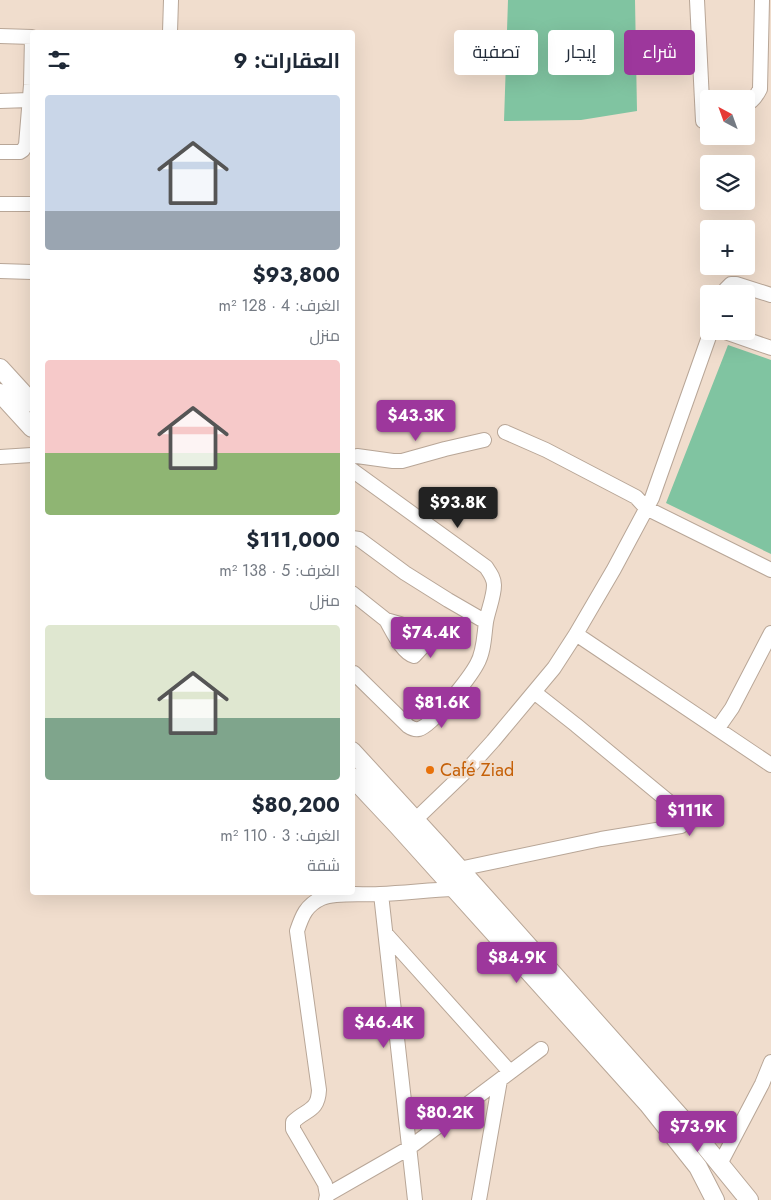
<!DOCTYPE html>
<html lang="ar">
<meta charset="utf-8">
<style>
body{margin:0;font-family:Jost,Cairo,sans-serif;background:#f2f2f3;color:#1f2937;direction:rtl;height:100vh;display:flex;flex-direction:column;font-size:19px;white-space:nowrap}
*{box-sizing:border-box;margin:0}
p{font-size:16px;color:#747a83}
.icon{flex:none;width:28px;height:28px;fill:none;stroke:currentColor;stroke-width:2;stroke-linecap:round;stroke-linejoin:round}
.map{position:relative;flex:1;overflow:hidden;direction:ltr}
.panel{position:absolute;left:30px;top:30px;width:325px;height:865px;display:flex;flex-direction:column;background:#fff;border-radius:5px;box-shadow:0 5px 20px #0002;direction:rtl}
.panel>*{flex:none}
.guide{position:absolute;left:370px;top:30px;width:325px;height:45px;direction:rtl;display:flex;gap:10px}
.needle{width:32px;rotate:319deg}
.buttons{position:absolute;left:700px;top:90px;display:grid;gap:10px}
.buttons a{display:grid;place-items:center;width:55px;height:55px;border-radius:5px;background:#fff;box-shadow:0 5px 20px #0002;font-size:25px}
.price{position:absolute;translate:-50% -42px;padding:0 11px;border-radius:5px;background:#9d379c;color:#fff;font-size:16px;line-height:32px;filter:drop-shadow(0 1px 2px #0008)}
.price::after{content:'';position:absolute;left:50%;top:30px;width:15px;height:11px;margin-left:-8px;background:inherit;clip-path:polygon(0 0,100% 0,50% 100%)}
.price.on{background:#222;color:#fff}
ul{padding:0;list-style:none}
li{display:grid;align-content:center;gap:10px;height:265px;padding:0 15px}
li span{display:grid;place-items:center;height:155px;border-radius:5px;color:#555}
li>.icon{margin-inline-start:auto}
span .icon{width:90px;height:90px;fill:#fffc;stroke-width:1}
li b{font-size:21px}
h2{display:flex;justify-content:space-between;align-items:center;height:60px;padding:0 15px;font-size:21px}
.chip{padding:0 18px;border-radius:5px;background:#fff;box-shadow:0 5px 20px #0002;font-size:18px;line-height:45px}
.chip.on{background:#9d379c;color:#fff}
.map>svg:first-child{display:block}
.green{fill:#80c4a1}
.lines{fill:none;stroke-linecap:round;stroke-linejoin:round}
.minor-casing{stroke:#b8a697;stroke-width:16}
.major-casing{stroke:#b8a697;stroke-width:20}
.minor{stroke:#fff;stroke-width:14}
.major{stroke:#fff;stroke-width:18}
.food-dot{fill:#e8710a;stroke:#f0ddcd;stroke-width:2}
.labels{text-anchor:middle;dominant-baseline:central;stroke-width:5;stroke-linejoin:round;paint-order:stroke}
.food-label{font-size:18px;fill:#c56008;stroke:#f0ddcd;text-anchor:start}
</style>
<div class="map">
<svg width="771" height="1200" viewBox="0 0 771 1200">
<rect width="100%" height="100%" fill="#f0ddcd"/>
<path class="green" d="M508,0H635L637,111L581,120L504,121Z
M728,345L771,360V554L666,503Z"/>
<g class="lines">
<g class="minor-casing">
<path id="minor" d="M697,0L703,121L709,119
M170,32L171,0
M0,36L32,37
M0,101L29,100
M746,104C753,102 757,95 760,89L762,0
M0,152H20L23,150L26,145L31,85L32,37
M0,204H32
M0,271L32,272
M724,294L726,289L731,284H736L771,295
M722,331L771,348
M505,432L546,450L636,497L646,508L771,570
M0,457L32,455
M352,457L357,456L393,461H402L445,449L484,440
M352,470L486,567C490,573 494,578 494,585C494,597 488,610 486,622C484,636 484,652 477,664C470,677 433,725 419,729C415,730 411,728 408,726L354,673
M352,538L359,539L405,573L448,600L486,622
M352,593L386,620L400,624L418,635L424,640L425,644L414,656C402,653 392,630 386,620
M576,634L771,765
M718,728L732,708L771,633
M415,820L466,771L493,741L554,668L576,634L614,569L652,498L711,331
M459,869L601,839L681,826L686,821L684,816L680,811L576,725L534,692
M381,894L415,1200
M386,934L510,1072
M720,1164L762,1084L771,1062
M327,1195L409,1148L541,1049
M326,1200L327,1195L325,1184L293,1129V1122C306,1109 318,1112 319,1090L297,931C302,916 306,905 322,898C335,892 364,895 380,894C405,893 429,890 454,889
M479,1200L500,1080"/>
</g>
<g class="major-casing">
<path id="major" d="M0,368L32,403
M0,393L32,428
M352,751L440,847L692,1130L749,1200
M352,777L398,826L648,1104L698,1167L715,1200"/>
</g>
<use href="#minor" class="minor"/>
<use href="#major" class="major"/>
</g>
<circle class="food-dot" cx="430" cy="770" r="5"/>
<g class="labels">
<g class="food-label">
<text x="440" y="770">Café Ziad</text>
</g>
</g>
</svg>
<div class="buttons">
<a><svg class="needle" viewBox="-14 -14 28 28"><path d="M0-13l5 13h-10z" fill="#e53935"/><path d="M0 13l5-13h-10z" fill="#747a83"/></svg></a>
<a><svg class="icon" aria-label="layers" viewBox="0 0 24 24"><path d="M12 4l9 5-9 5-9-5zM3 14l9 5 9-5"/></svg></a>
<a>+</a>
<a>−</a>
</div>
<b class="price" style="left:416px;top:442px">$43.3K</b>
<b class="price on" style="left:458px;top:529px">$93.8K</b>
<b class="price" style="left:431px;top:659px">$74.4K</b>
<b class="price" style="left:442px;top:729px">$81.6K</b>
<b class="price" style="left:690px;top:837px">$111K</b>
<b class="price" style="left:517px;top:984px">$84.9K</b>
<b class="price" style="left:384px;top:1049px">$46.4K</b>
<b class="price" style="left:445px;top:1139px">$80.2K</b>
<b class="price" style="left:698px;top:1153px">$73.9K</b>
<div class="guide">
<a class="chip on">شراء</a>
<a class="chip">إيجار</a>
<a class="chip">تصفية</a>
</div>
<section class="panel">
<h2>العقارات: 9<svg class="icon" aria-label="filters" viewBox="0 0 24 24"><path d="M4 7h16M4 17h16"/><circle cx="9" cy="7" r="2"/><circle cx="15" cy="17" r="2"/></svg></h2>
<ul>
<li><span style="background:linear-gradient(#c9d6e8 75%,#9aa5b1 0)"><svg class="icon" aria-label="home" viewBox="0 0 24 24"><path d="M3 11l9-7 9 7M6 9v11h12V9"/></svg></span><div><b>$93,800</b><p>الغرف: 4 · 128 m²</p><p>منزل</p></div></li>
<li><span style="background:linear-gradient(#f6c9c9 60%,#8fb573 0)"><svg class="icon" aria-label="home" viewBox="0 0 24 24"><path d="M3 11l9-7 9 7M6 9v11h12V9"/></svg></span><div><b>$111,000</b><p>الغرف: 5 · 138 m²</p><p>منزل</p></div></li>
<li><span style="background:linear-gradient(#dfe7d0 60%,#7fa58c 0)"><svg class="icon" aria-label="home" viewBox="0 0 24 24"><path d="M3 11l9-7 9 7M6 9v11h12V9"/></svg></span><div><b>$80,200</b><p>الغرف: 3 · 110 m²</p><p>شقة</p></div></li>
</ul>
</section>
</div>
